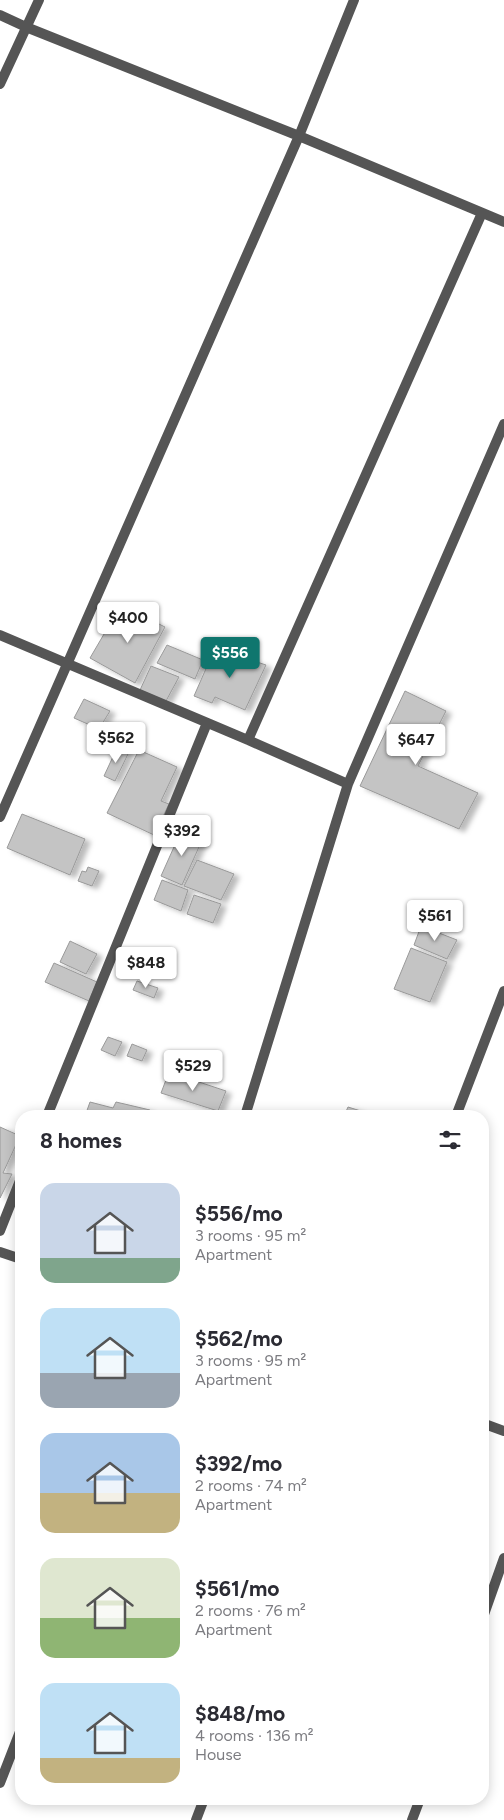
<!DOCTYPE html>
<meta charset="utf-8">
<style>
body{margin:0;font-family:Figtree,sans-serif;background:#f7f7f7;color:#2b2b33;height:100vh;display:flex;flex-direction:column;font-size:19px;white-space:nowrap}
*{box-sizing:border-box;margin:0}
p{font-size:16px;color:#7c7c81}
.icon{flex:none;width:28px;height:28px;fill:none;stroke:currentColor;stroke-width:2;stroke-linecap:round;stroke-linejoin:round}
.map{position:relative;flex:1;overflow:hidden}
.panel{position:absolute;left:15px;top:1110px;width:474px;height:695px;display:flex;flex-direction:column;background:#fff;border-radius:20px;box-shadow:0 2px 12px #0003}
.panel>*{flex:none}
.price{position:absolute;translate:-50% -42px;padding:0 11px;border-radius:5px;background:#fff;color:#222;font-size:16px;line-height:32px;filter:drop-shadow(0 1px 2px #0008)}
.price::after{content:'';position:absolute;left:50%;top:30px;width:15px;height:11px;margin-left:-8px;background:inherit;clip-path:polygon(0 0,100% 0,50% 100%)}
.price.selected{background:#0f766e;color:#fff}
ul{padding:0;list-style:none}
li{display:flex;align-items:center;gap:15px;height:125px;padding:0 25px}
li span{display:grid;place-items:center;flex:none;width:140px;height:100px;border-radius:15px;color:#555}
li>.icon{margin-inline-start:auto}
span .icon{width:60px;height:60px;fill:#fffc;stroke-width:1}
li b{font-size:21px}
h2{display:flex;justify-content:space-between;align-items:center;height:60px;padding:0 25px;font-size:21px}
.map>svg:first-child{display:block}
.building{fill:#c4c4c4;stroke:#999;filter:url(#shadow)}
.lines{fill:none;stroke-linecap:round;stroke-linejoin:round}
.minor{stroke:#555;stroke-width:10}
</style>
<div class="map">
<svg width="504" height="1820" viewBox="0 0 504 1820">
<defs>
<filter id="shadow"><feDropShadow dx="5.5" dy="3" stdDeviation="2.5" flood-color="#0004"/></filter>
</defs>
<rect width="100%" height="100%" fill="#fff"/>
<path class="building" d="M121,605L165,627L135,683L90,658Z
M167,645L203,660L195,679L157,663Z
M215,648L266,665L245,710L215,697L212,703L194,696Z
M151,666L179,677L166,701L140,690Z
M405,691L446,711L418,766L478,793L459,829L360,786Z
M84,699L110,711L99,729L74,718Z
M117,748L129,752L115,781L104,776Z
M139,750L177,767L161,801L169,804L154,835L107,813Z
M22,814L85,839L70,875L7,848Z
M182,829L203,838L182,885L161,876Z
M197,860L234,874L221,900L184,886Z
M88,867L99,871L92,886L78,881L82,871L86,872Z
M162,880L188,890L181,911L154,900Z
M194,895L221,904L213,923L187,914Z
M421,926L457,940L447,959L414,945Z
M70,941L97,954L86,974L60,962Z
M411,948L447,962L430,1002L394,989Z
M54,963L97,982L89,1001L45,982Z
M137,981L158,988L154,998L133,990Z
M108,1037L122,1042L115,1056L101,1050Z
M132,1044L147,1050L142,1061L127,1056Z
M169,1072L226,1091L218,1111L161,1093Z
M90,1102L113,1108L116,1102L150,1110L148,1116H85Z
M348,1107L377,1116H344Z
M0,1127L20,1136L3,1173L12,1174L0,1198Z"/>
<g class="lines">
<path class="minor" d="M0,15L26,27L299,136L504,222
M0,84L39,0
M0,635L248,740L348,784
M248,740L482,213
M0,817L299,136L354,0
M47,1116L207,723
M245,1116L348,784L504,424
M456,1116L504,991
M0,1231L21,1178
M0,1252L21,1259
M482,1423L504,1431
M482,1620L504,1558
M0,1783L21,1729
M196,1820L204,1799
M412,1820L420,1799"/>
</g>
</svg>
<b class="price" style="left:128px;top:644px">$400</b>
<b class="price selected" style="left:230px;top:679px">$556</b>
<b class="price" style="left:116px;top:764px">$562</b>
<b class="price" style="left:416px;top:766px">$647</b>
<b class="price" style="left:182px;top:857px">$392</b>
<b class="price" style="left:435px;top:942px">$561</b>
<b class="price" style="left:146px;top:989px">$848</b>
<b class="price" style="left:193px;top:1092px">$529</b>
<section class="panel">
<h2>8 homes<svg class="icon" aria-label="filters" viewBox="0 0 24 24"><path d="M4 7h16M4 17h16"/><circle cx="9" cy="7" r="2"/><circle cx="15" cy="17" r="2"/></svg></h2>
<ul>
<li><span style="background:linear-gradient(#c9d6e8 75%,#7fa58c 0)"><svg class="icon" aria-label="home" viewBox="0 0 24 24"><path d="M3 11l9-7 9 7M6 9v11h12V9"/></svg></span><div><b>$556/mo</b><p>3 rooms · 95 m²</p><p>Apartment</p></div></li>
<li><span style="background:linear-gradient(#bfe0f5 65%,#9aa5b1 0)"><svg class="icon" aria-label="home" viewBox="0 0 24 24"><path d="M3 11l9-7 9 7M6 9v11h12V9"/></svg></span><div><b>$562/mo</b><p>3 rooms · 95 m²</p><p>Apartment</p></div></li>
<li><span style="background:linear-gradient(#a9c7e8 60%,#c2b280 0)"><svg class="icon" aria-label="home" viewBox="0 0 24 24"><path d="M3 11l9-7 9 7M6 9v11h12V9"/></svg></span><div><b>$392/mo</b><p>2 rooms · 74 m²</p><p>Apartment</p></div></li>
<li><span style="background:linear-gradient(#dfe7d0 60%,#8fb573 0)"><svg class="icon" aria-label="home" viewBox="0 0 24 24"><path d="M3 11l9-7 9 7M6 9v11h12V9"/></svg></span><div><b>$561/mo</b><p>2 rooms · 76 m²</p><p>Apartment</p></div></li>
<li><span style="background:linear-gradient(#bfe0f5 75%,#c2b280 0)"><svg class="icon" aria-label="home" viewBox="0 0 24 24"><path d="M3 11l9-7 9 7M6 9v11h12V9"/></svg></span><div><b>$848/mo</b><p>4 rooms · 136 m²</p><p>House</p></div></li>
</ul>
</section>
</div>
